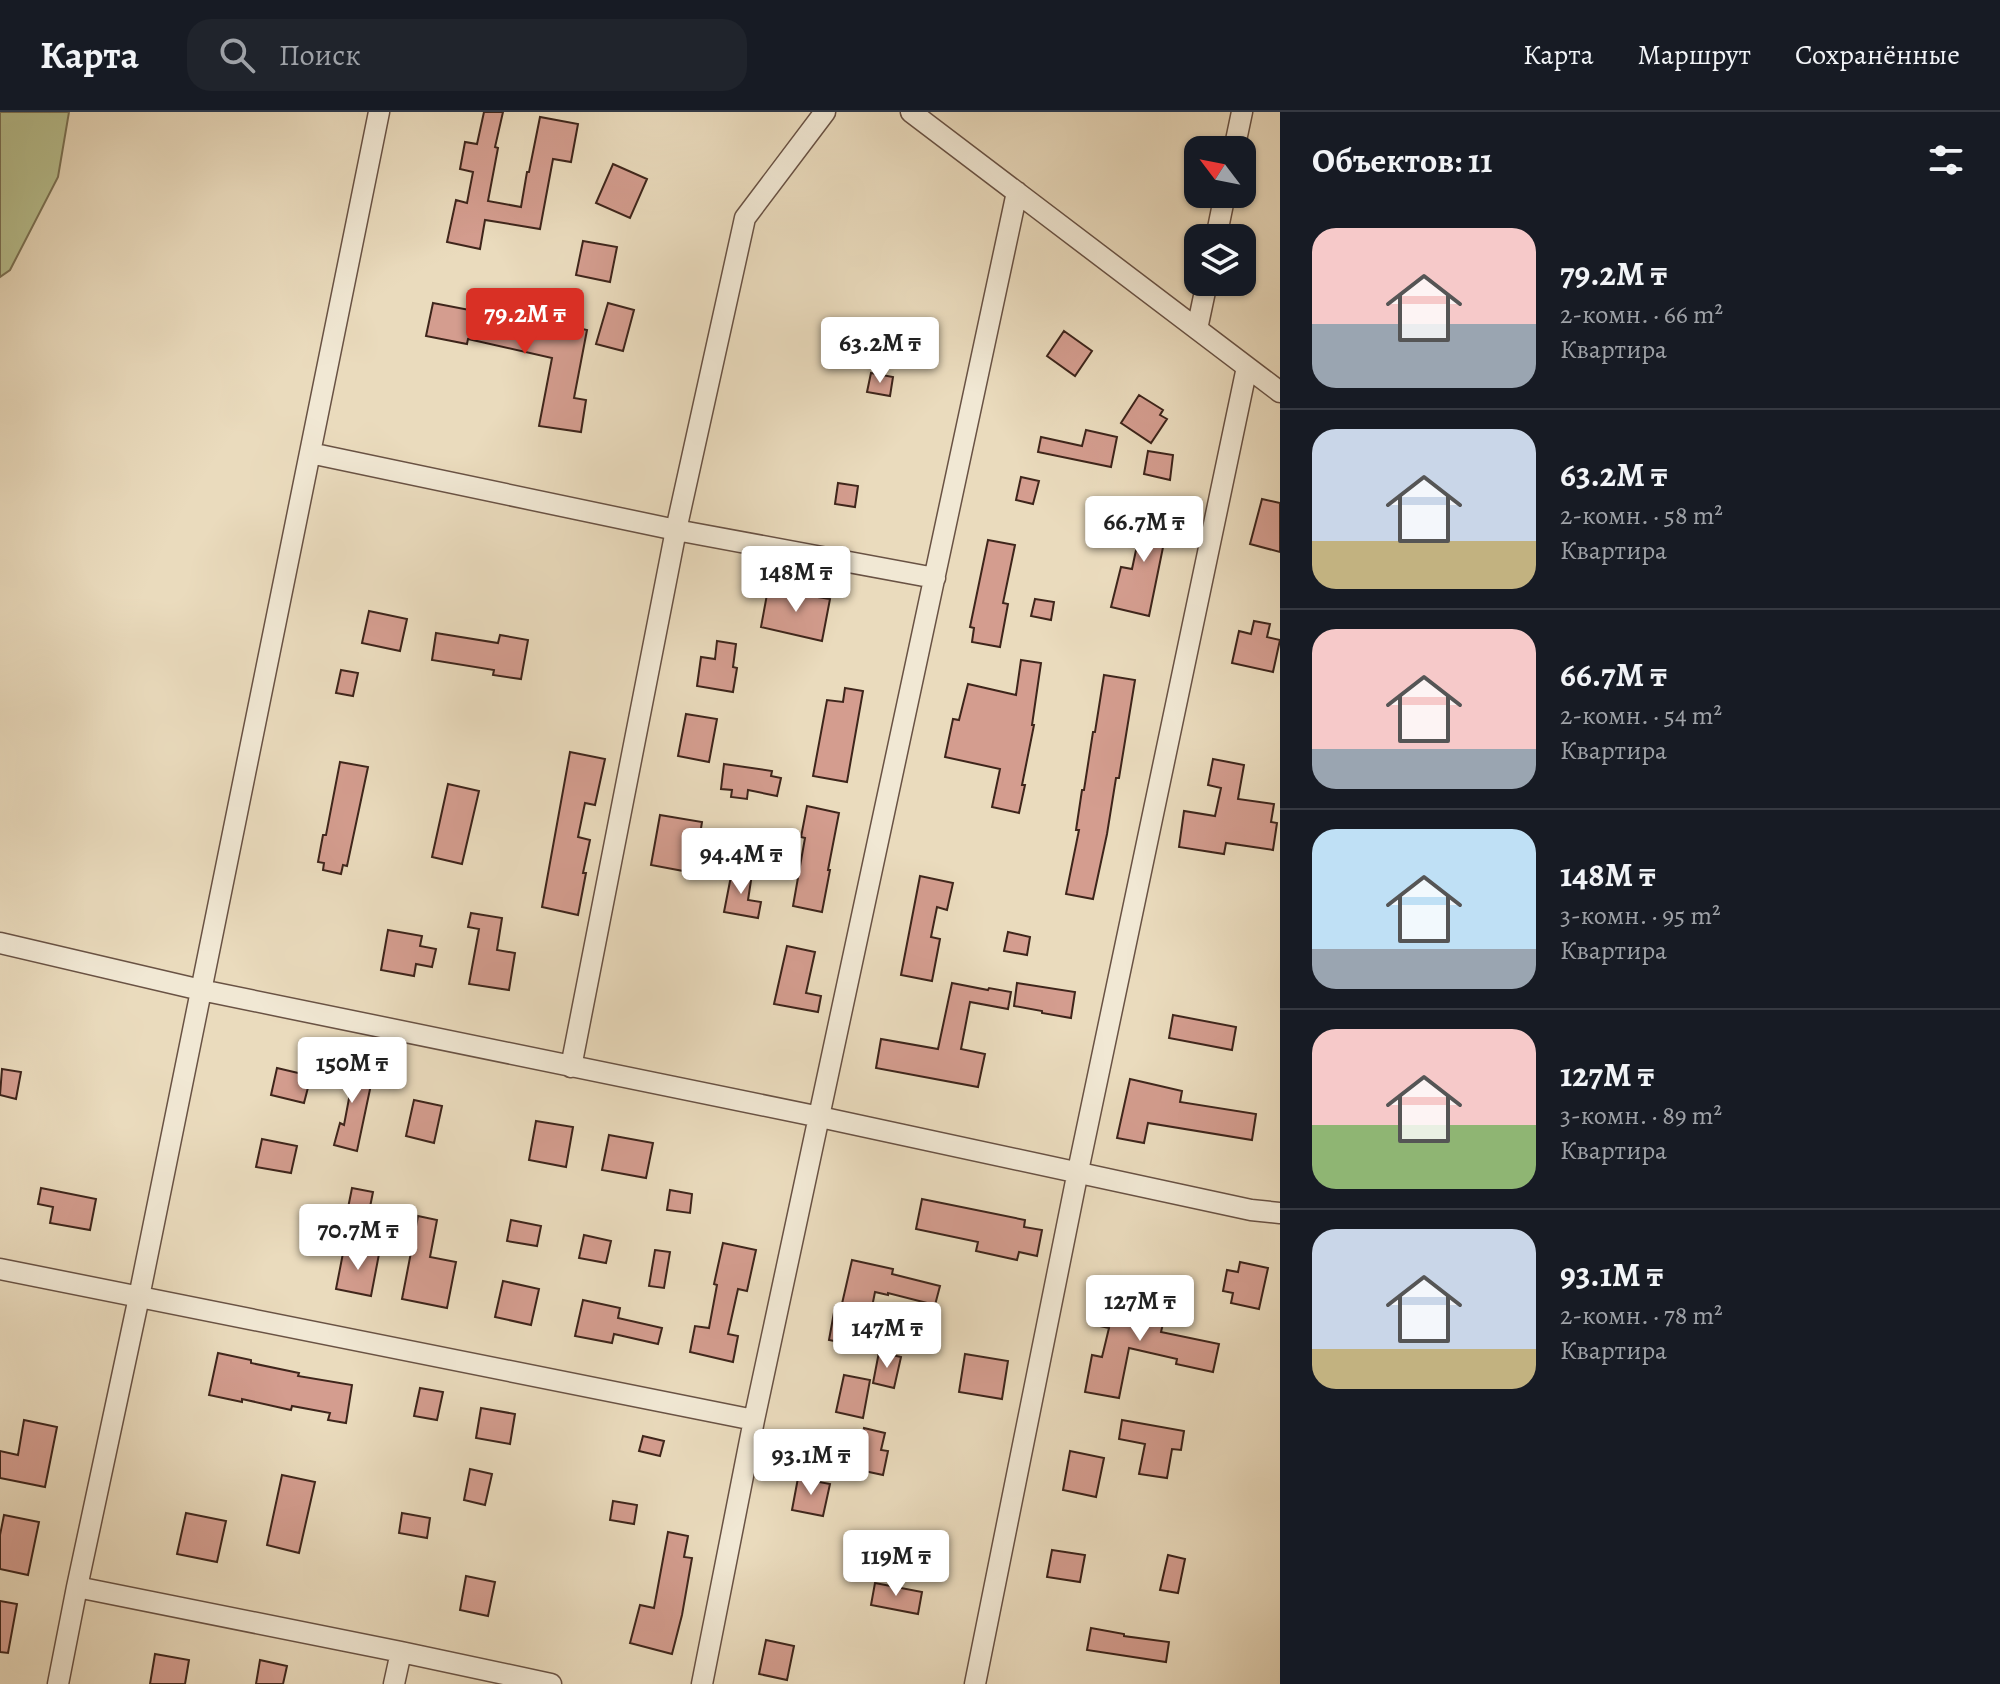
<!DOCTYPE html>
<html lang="ru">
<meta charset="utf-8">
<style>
body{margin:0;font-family:Alegreya,serif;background:#20242c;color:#f1f3f6;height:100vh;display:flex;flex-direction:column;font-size:30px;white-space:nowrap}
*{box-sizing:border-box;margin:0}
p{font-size:26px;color:#9ea1a6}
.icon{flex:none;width:44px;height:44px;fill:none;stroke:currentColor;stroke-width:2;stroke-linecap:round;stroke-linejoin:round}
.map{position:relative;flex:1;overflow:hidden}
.sheet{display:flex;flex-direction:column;background:#171b24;width:720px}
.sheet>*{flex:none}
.needle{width:52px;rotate:302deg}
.tools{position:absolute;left:1184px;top:24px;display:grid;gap:16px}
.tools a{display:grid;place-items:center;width:72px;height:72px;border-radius:16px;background:#171b24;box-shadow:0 2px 6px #0004;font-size:40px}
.price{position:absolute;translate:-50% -68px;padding:0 18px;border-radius:8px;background:#fff;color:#222;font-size:26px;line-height:52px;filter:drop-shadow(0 2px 4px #0008)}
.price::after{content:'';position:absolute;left:50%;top:48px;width:24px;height:18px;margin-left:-12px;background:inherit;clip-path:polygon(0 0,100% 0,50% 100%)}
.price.on{background:#d93025;color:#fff}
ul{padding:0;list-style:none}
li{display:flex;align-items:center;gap:24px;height:200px;padding:0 32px}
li+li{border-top:2px solid #363941}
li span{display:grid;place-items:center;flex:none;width:224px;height:160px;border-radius:24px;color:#555}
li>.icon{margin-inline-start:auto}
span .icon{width:96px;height:96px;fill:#fffc;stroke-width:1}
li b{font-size:34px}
h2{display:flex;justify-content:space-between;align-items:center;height:96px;padding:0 32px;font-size:34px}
header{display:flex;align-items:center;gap:48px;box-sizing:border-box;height:112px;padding:0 40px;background:#171b24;border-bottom:2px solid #363941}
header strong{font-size:38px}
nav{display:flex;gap:44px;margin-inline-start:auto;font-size:28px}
.search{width:560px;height:72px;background:#20242c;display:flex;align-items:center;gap:20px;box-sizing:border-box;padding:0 28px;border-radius:24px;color:#9ea1a6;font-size:30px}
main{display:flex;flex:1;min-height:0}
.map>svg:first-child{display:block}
.green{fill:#b8c08f;stroke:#7b7255;stroke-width:2}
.building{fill:#d49d8f;stroke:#3e251b;stroke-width:2}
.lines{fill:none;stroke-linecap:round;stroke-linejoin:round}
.minor-casing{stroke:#695244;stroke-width:23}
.minor{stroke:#f1e8d4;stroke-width:20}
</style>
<header>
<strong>Карта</strong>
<div class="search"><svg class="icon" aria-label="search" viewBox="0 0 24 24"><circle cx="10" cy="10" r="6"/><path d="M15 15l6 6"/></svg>Поиск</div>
<nav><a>Карта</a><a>Маршрут</a><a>Сохранённые</a></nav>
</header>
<main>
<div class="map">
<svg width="1280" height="1572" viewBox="0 0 1280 1572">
<rect width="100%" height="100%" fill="#eadbbd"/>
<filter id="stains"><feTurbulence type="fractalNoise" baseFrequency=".0025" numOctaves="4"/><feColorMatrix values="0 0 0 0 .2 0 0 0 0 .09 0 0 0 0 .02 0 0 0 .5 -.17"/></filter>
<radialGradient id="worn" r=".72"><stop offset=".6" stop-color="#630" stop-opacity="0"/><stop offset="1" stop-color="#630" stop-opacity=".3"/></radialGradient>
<path class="green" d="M0,0H69L58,65L10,158L0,165Z"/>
<path class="building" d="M484,0H503L495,35L498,36L488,89L521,95L527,60H529L540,5L578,12L571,50L553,47L540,117L485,108L480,137L447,130L456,88L467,91L473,60L460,57L465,30L477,32Z
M613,52L647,67L630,106L596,91Z
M583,129L617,135L610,170L576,163Z
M433,191L480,200L479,204L557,222L559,212L587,218L574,286L586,288L581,320L539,314L552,246L468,227L467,232L426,224Z
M608,191L634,198L623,239L596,232Z
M1064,219L1092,239L1075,264L1047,244Z
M871,261L893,265L890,284L867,280Z
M1139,283L1163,298L1160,303L1167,307L1151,331L1121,311Z
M1086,318L1117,325L1111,355L1038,340L1041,325L1082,334Z
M1148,339L1173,343L1170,368L1144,362Z
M1021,365L1039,369L1033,392L1016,388Z
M838,371L858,374L855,395L835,392Z
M1262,387L1280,391V440L1250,432Z
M1146,391L1171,396L1149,504L1111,495L1121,455L1132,457Z
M988,428L1015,433L1003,491L1008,492L1000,535L972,530L974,516L970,515Z
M768,477L830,487L822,529L761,515Z
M1035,487L1054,490L1051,508L1031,504Z
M369,499L407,507L400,539L362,531Z
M1254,509L1270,512L1267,525L1280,528L1273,560L1232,551L1239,519L1251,522Z
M436,521L498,531L500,523L528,528L521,567L493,563L494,558L432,548Z
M717,529L736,532L733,555L737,556L733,580L697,574L701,545L715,547Z
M1021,548L1041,551L1032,613H1034L1022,673H1025L1019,701L992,695L1000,657L945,645L953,607L959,608L968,572L1016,583Z
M341,558L358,561L353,584L336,581Z
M1104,563L1135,568L1119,666H1116L1107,722L1093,787L1066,782L1079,718H1076L1082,678H1084L1093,620H1095Z
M845,576L863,579L847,670L813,664L827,588L843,590Z
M686,602L717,607L709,650L678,644Z
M570,640L605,647L595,693L585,691L578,725L590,728L583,761H586L578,803L542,795Z
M1213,647L1244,653L1238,687L1274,692L1271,710L1277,711L1273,738L1226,731L1224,742L1179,735L1184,699L1215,704L1221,676L1208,673Z
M340,650L368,655L347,754L343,753L341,762L323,758L324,751L318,750L323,723H326Z
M724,652L772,659L771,664L781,666L777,684L748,678L747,687L731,685L732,678L721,677Z
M448,672L479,679L462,752L432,745Z
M807,694L839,701L828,758H830L822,800L793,794L805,726L801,725Z
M660,703L702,710L694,761L651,753Z
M732,759L752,762L748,788L761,790L758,806L724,800Z
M920,764L953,771L947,798L937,795L931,825L940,827L932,869L901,863Z
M471,801L502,806L497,838L515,841L509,878L469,872L479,817L468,815Z
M388,818L422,824L420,834L436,837L432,855L416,852L414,864L381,858Z
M1008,820L1030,825L1027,843L1004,839Z
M787,834L815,840L806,881L821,884L818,900L774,892Z
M952,871L988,878L989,876L1011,880L1008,897L970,890L961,937L985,942L978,975L876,956L881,927L938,937Z
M1017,871L1075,880L1071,906L1042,901V899L1014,894Z
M1173,903L1236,915L1232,938L1169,926Z
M333,955L373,963L357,1039L334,1033L340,1011L344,1013L351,976L329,972Z
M277,956L311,964L304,991L271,983Z
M2,957L21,960L16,987L0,983Z
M1130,967L1182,979L1180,990L1256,1002L1252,1028L1148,1011L1144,1031L1117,1026Z
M414,988L442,994L434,1031L406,1024Z
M536,1009L573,1015L566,1055L529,1048Z
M609,1023L653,1031L646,1066L602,1058Z
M262,1027L297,1034L291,1061L256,1055Z
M41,1076L96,1087L90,1118L50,1111L53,1095L38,1092Z
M352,1076L373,1080L367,1110L346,1106Z
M670,1078L692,1082L690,1101L667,1098Z
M922,1087L1025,1108L1024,1115L1042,1118L1037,1144L1019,1140L1017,1148L976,1139L978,1130L916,1117Z
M418,1104L437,1108L430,1145L456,1150L447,1196L402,1187Z
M511,1108L541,1114L537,1134L507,1129Z
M584,1123L611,1129L606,1151L579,1146Z
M723,1131L756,1138L747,1179L738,1177L728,1222L738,1224L733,1250L690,1240L695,1214L709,1216L717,1173L714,1172Z
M344,1136L379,1142L371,1184L336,1177Z
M655,1138L670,1140L664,1176L649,1174Z
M852,1148L893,1157L892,1162L940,1174L935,1193L888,1181V1183L875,1180L864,1235L829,1228L835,1195L841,1196Z
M1240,1150L1268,1156L1259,1197L1231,1191L1233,1181L1223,1179L1227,1158L1238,1160Z
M503,1169L539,1177L531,1213L495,1205Z
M1102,1181L1167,1195L1161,1220L1219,1232L1213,1260L1176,1252L1177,1247L1129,1236L1119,1286L1085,1280L1092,1243L1102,1245L1109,1216L1095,1213Z
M583,1188L620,1196L618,1206L662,1216L658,1232L614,1222L612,1231L575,1224Z
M879,1240L901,1245L894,1276L873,1271Z
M218,1241L251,1248V1251L299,1261L298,1264L352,1273L346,1311L328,1308L330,1301L292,1294L291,1298L242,1287V1290L209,1283Z
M965,1242L1008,1249L1002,1287L959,1280Z
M844,1263L870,1268L863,1306L836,1300Z
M420,1276L443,1280L437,1308L414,1304Z
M481,1296L515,1302L510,1332L476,1326Z
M24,1308L57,1315L45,1375L0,1366V1339L18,1343Z
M1122,1308L1184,1319L1181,1338L1172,1337L1167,1366L1139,1362L1145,1332L1119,1327Z
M864,1316L885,1321L881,1338L888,1339L883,1363L855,1357Z
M643,1324L664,1329L660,1344L639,1339Z
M1070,1339L1104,1346L1096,1385L1063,1378Z
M470,1357L492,1362L485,1393L464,1388Z
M282,1363L315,1370L299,1441L267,1433Z
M798,1366L830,1372L823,1404L792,1398Z
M613,1389L637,1393L634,1412L610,1408Z
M186,1401L226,1409L217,1450L177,1442Z
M402,1401L430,1406L427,1426L399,1421Z
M4,1403L39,1410L28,1463L0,1457V1423Z
M668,1420L688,1424L684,1445L692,1446L682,1503L672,1542L630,1531L640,1493L654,1496Z
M1052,1438L1085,1443L1080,1470L1047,1465Z
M1168,1443L1185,1447L1178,1481L1160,1478Z
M466,1464L495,1470L488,1504L460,1498Z
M875,1471L922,1480L918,1502L871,1493Z
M0,1489L17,1492L8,1541L0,1540Z
M1091,1516L1124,1522V1524L1169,1530L1166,1550L1087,1538Z
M766,1528L794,1534L787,1568L759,1562Z
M155,1542L189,1548L185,1572H150Z
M260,1548L287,1554L283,1572H256Z"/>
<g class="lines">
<g class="minor-casing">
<path id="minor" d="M911,0L1280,280
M1234,38L1242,0
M1216,126L1225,82
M1197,217L1207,170
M310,341L676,418L935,466
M0,831L201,878L820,1005L1251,1098L1280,1101
M571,955L676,418L745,106L825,0
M0,1157L754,1308
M77,1475L401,1540L551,1572
M58,1572L77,1475L139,1185L379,0
M394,1572L401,1540
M702,1572L754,1308L1017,80
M975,1572L1078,1059L1247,255"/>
</g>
<use href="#minor" class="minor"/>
</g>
<rect width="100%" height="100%" filter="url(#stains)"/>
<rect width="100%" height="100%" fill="url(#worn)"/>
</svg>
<div class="tools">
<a><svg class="needle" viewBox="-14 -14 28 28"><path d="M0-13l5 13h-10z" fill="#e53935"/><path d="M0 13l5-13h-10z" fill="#9ea1a6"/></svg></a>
<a><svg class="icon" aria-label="layers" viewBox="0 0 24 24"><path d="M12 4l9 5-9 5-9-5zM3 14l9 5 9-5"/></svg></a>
</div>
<b class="price on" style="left:525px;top:244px">79.2M ₸</b>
<b class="price" style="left:880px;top:273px">63.2M ₸</b>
<b class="price" style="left:1144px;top:452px">66.7M ₸</b>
<b class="price" style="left:796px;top:502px">148M ₸</b>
<b class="price" style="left:741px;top:784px">94.4M ₸</b>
<b class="price" style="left:352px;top:993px">150M ₸</b>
<b class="price" style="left:358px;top:1160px">70.7M ₸</b>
<b class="price" style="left:1140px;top:1231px">127M ₸</b>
<b class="price" style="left:887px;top:1258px">147M ₸</b>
<b class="price" style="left:811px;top:1385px">93.1M ₸</b>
<b class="price" style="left:896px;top:1486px">119M ₸</b>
</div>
<section class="sheet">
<h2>Объектов: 11<svg class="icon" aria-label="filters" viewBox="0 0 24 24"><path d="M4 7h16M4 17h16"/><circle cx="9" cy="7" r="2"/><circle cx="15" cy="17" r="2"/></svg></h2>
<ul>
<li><span style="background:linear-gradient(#f6c9c9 60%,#9aa5b1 0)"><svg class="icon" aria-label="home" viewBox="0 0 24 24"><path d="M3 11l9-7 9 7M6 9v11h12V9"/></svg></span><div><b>79.2M ₸</b><p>2-комн. · 66 m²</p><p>Квартира</p></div></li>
<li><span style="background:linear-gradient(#c9d6e8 70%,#c2b280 0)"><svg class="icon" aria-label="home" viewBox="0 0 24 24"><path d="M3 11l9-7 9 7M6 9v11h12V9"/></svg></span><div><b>63.2M ₸</b><p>2-комн. · 58 m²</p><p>Квартира</p></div></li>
<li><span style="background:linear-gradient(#f6c9c9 75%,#9aa5b1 0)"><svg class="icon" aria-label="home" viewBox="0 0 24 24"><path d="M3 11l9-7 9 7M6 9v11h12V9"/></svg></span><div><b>66.7M ₸</b><p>2-комн. · 54 m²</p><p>Квартира</p></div></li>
<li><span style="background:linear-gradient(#bfe0f5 75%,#9aa5b1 0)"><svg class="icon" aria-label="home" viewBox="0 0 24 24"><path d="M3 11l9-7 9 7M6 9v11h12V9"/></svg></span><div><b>148M ₸</b><p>3-комн. · 95 m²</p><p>Квартира</p></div></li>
<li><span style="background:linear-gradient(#f6c9c9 60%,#8fb573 0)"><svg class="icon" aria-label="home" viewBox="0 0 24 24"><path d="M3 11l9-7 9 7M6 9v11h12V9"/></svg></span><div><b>127M ₸</b><p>3-комн. · 89 m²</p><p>Квартира</p></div></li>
<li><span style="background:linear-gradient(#c9d6e8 75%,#c2b280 0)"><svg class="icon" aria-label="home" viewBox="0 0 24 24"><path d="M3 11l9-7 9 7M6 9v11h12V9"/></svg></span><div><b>93.1M ₸</b><p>2-комн. · 78 m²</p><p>Квартира</p></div></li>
</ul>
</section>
</main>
